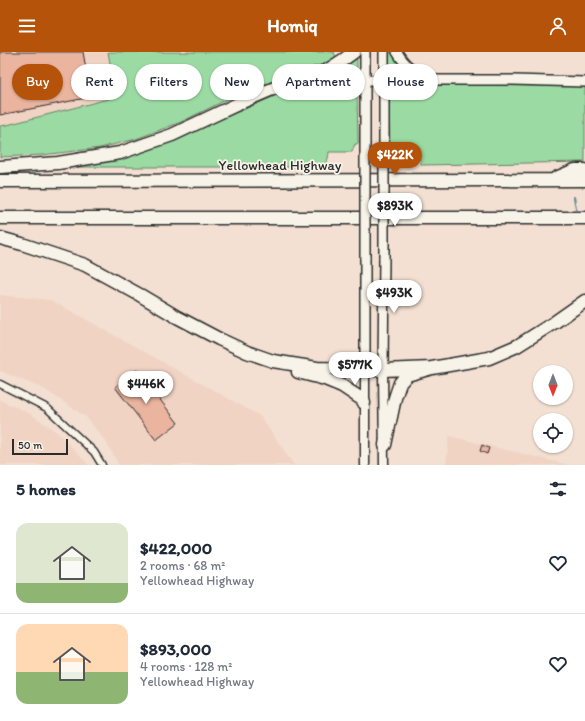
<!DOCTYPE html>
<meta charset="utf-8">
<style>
body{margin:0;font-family:Itim,sans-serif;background:#f2f2f3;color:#1f2937;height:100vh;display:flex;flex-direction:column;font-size:15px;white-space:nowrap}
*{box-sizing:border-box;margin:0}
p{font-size:13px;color:#747a83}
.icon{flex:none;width:22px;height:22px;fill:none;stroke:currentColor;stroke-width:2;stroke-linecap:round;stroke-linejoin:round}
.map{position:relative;height:413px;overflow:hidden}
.side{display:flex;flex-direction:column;background:#fff;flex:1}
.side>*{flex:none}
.top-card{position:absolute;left:12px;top:12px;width:561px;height:36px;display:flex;gap:8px}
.needle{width:26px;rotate:180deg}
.controls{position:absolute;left:533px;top:313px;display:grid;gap:8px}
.controls a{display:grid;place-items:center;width:40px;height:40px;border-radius:50%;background:#fff;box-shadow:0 1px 3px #0004;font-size:20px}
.scale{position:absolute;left:12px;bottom:10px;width:56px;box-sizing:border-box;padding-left:4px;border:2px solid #2b2b2b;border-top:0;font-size:11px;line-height:14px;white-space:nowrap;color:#2b2b2b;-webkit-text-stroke:3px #f7f3e8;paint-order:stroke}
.price{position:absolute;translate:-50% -34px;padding:0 9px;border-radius:14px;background:#fff;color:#222;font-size:13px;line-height:26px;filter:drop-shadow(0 1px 2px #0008)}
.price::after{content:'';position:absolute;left:50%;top:24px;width:12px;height:9px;margin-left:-6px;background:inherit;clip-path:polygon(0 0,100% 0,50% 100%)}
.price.current{background:#b45309;color:#fff}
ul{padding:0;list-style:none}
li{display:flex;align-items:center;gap:12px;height:100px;padding:0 16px}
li+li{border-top:1px solid #e0e1e3}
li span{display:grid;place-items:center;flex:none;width:112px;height:80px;border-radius:12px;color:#555}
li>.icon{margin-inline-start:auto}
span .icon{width:48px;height:48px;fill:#fffc;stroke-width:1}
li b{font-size:17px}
h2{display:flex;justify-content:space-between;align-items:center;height:48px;padding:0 16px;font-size:17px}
.chip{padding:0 14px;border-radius:18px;background:#fff;box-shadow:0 1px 3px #0004;font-size:14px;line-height:36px}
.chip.current{background:#b45309;color:#fff}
header{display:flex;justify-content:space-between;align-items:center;height:52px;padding:0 16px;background:#b45309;color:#fff;font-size:18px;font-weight:800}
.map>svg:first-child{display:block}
.built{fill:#f0d3c3}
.green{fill:#9bdaa3;stroke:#638267}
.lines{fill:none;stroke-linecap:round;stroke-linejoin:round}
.stream{stroke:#5b8a93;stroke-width:2}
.building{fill:#eab49f;stroke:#2b2b2b}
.minor-casing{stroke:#2b2b2b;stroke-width:9}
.tertiary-casing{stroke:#2b2b2b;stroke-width:11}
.secondary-casing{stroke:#2b2b2b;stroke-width:12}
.motorway-casing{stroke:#2b2b2b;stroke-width:15}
.minor{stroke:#f7f3e8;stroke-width:6}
.tertiary{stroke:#f7f3e8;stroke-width:8}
.secondary{stroke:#f7f3e8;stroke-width:9}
.motorway{stroke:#f7f3e8;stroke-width:12}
.secondary-bridge-casing{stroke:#2b2b2b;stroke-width:12;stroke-linecap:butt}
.secondary-bridge{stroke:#f7f3e8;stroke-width:9}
.labels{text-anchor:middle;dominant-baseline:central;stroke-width:3.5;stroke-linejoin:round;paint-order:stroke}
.street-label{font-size:14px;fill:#2b2b2b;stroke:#f7f3e8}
</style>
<header><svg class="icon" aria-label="menu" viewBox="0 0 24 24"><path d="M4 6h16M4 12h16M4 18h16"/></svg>Homiq<svg class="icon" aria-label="person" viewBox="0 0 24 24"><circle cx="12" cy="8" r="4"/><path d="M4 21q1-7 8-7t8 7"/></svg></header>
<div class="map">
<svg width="585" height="413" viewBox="0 0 585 413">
<rect width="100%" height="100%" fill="#f3e0d2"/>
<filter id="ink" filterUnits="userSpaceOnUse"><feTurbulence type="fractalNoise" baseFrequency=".025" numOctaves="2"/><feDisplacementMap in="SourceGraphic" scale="8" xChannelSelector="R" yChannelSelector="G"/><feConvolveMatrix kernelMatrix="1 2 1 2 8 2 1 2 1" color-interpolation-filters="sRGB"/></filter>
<g filter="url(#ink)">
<path class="built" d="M0,0H108L117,44L108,47L7,73L0,74Z
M0,243L51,248L260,364L294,413H119L106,390L86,365L44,337L0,319Z
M0,348L31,362L58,381L89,413H0Z
M449,384L569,413H446Z"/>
<path class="green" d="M108,0H335L334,2L338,6L314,18L288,24L236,43L181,70L136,87L100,96L42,103L0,105V74L7,73L108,47L116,44Z
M389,0H393L401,12L407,19V21L391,22L388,18Z
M357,4V18L356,20L352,21L325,23Z
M325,32L354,34L357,37L358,92H355L352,100H329C328,110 327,111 318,115H42L67,112L199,75L222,67L279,42Z
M401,33L585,34V110L422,113L419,106L418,100L390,101L389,39L392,35Z"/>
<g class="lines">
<path class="stream" d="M574,145L576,157"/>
</g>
<path class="building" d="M0,0H83L91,45L0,63Z
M137,318L178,371L156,388L115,335Z
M482,393L489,396L487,402L480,399Z"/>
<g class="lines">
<g class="minor-casing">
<path id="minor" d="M0,332L47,356L94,400L102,413"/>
</g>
<g class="tertiary-casing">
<path id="tertiary" d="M383,318L384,413
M365,413V317"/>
</g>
<g class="secondary-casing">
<path id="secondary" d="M365,0V104
M397,0C407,17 415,19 432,26
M365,28H513L585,30
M384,103V0
M365,317V205
M383,318L384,205"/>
</g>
<g class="motorway-casing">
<path id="motorway" d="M306,31L318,29L365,28
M0,115L15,114L58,111L120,101L172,83L242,50L277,35L300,26L326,19L343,8L354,0
M556,126L575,118H585
M0,129L585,128
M0,166H585
M0,186L22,192L85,213L140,243L177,265L219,287L247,300L273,309L317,316L383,318L432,316
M298,320L325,327L342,334L363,348L364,351
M385,393L395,346L400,331L407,323L432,316L489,306L517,294L555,270L585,249"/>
</g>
<use href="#minor" class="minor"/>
<use href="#tertiary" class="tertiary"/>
<use href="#secondary" class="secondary"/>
<use href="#motorway" class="motorway"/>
<g class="secondary-bridge-casing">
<path id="secondary-bridge" d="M384,103V205
M365,205V104"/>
</g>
<use href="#secondary-bridge" class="secondary-bridge"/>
</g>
</g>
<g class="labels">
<g class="street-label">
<text x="280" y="113">Yellowhead Highway</text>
</g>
</g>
</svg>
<div class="controls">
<a><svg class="needle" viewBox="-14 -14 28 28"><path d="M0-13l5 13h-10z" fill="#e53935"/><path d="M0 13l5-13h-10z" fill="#747a83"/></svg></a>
<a><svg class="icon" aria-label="locate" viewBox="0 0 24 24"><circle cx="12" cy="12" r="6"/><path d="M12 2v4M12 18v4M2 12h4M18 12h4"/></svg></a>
</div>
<div class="scale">50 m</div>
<b class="price current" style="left:395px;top:124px">$422K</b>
<b class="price" style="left:395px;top:175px">$893K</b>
<b class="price" style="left:394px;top:262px">$493K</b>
<b class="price" style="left:355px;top:334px">$577K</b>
<b class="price" style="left:146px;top:353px">$446K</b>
<div class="top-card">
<a class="chip current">Buy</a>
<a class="chip">Rent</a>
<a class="chip">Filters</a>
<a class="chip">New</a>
<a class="chip">Apartment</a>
<a class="chip">House</a>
</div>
</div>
<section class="side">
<h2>5 homes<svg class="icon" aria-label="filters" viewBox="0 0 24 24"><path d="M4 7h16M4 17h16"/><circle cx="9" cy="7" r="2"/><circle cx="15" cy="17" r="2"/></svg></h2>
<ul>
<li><span style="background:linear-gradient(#dfe7d0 75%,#8fb573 0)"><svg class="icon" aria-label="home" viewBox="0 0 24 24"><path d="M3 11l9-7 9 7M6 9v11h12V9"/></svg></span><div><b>$422,000</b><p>2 rooms · 68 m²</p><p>Yellowhead Highway</p></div><svg class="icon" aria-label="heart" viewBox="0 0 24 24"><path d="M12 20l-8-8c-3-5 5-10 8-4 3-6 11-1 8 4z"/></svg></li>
<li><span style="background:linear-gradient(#ffd9b3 60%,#8fb573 0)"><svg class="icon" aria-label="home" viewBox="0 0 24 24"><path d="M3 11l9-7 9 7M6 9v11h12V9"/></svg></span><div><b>$893,000</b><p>4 rooms · 128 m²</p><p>Yellowhead Highway</p></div><svg class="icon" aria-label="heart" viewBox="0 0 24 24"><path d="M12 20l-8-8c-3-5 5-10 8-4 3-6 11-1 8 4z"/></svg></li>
</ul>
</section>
